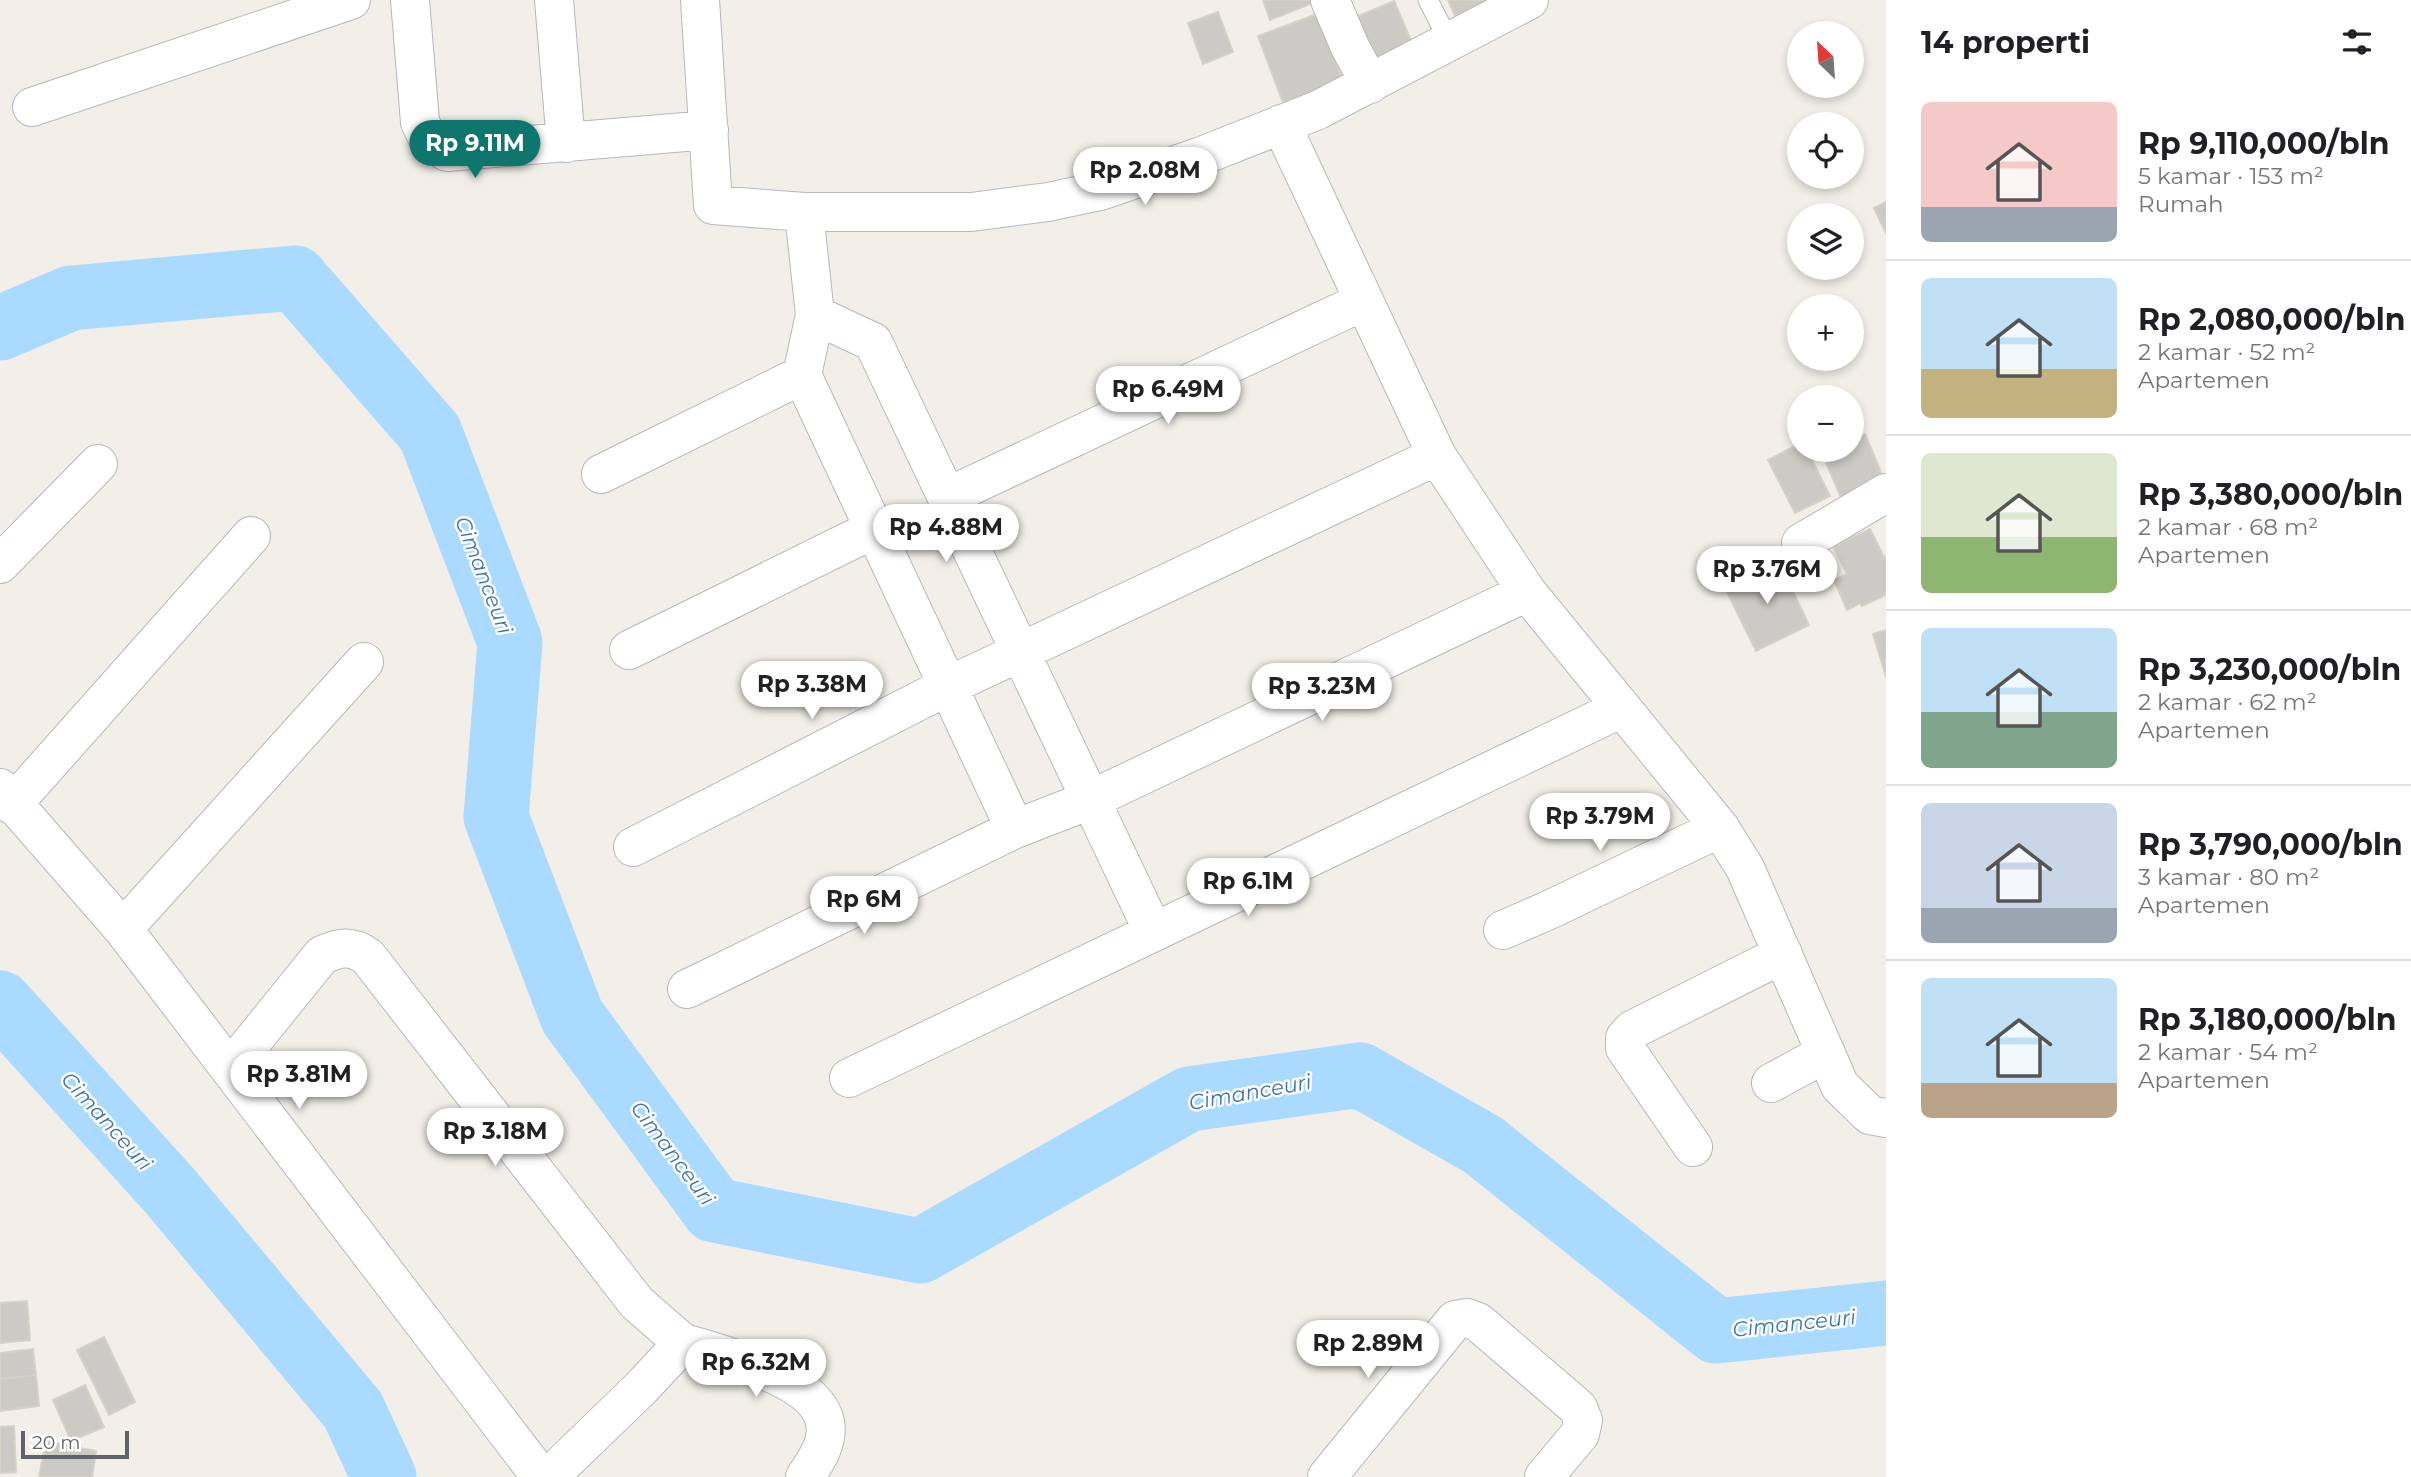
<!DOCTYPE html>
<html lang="id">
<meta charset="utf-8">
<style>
body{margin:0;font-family:Montserrat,sans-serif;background:#f2f2f2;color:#202124;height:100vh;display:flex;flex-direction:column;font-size:26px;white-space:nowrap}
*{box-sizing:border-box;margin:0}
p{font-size:23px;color:#757577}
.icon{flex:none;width:38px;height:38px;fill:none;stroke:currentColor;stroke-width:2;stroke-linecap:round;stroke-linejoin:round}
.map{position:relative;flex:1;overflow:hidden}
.side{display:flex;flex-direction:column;background:#fff;width:525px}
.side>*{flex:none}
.needle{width:46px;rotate:335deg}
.fabs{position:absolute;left:1787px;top:21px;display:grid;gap:14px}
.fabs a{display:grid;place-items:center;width:77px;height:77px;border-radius:50%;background:#fff;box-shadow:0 4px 10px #0003;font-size:35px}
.scale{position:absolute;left:21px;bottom:18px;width:108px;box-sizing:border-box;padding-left:7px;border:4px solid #5f6368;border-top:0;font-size:19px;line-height:24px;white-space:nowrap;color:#5f6368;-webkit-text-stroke:5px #fff;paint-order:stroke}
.price{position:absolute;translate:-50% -60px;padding:0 16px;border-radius:24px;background:#fff;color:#222;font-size:23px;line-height:46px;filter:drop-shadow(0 2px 4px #0008)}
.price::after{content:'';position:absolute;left:50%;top:42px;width:21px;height:16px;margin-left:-10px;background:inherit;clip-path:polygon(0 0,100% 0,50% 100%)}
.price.on{background:#0f766e;color:#fff}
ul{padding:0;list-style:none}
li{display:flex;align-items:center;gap:21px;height:175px;padding:0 35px}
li+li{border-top:2px solid #e0e0e0}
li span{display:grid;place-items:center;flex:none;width:196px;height:140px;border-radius:10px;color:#555}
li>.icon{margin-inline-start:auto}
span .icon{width:84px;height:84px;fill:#fffc;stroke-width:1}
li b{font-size:30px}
h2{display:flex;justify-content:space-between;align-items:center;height:84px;padding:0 35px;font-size:30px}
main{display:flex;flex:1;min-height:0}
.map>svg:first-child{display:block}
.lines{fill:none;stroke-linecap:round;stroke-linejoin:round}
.river{stroke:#aadaff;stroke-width:65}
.building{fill:#cccac5;stroke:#d6d1c6;stroke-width:2}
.lane-casing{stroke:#b5b8bc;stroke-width:21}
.street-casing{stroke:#b5b8bc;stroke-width:40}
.lane{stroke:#fff;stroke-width:19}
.street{stroke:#fff;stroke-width:38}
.labels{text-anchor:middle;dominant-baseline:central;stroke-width:5;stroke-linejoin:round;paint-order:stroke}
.water-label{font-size:21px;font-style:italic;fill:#4174aa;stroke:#fff}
</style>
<main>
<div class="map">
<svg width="1886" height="1477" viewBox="0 0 1886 1477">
<rect width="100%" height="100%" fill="#f1efe8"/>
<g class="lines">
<path class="river" d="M0,328L71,298L295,278L430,433L510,642L496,817L572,1016L714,1210L920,1251L1189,1099L1360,1075L1483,1145L1716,1331L1886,1313
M0,1003L170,1191L353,1410L384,1477"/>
</g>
<path class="building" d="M1263,0H1320L1270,20Z
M1448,0H1491L1455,16Z
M1394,1L1413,45L1363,66L1344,22Z
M1218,12L1233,52L1203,64L1188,23Z
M1317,14L1345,86L1285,108L1258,36Z
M1886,202V233L1874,208Z
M1865,434L1885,482L1842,500L1822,453L1829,450H1852V440Z
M1799,444V450H1807L1830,496L1795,513L1768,460Z
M1870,529L1884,557L1886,556V595L1862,606L1860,603L1847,610L1834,580L1847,574L1833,546Z
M1779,562L1809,625L1756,651L1725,588Z
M1886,630V677L1873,634Z
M27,1301L30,1340L0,1343V1303Z
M104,1337L135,1402L109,1415L77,1350Z
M33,1349L36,1375L0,1379V1353Z
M36,1375L39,1406L0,1411V1379Z
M85,1385L104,1427L71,1441L53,1400Z
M14,1426L16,1472L0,1473V1427Z
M46,1441L96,1451L92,1477H39Z"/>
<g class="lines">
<g class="lane-casing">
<path id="lane" d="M1428,0L1450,43"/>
</g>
<g class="street-casing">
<path id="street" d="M410,0L420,122L429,141L447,152L709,130
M554,0L566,143
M700,0L713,205L804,212H971L1048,202L1100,191L1199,157L1318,110L1529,0
M1330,0L1350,47L1370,84
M32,107L351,0
M1281,124L1437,456L1527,592L1720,828L1745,868L1840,1086L1870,1115L1886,1118
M804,212L815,315L802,375L1015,829
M815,315L873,342L1153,931
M601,474L802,375
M947,497L1364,301
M1801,543L1886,493
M0,564L98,464
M629,650L874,529
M0,788L123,929L541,1477
M12,805L251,536
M633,847L948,686L1437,456
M123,929L364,662
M1503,930L1549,910L1720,828
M687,989L1015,829L1090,800L1527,592
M230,1069L322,955C340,947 352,945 368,957L637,1303L683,1343L641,1388L549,1477
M849,1078L1622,708
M1771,1083L1826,1053
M1693,1147L1625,1048V1038L1632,1030L1783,954
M683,1343C719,1353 817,1379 825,1422C829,1442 816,1461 805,1477
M1327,1477L1455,1320L1467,1318L1478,1322L1578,1408L1583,1420L1580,1434L1544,1477"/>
</g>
<use href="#lane" class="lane"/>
<use href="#street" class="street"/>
</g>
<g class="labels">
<g class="water-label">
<text transform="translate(484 575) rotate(69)">Cimanceuri</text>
<text transform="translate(1250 1092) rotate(-10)">Cimanceuri</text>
<text transform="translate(107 1121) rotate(48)">Cimanceuri</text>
<text transform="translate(673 1153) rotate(53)">Cimanceuri</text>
<text transform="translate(1794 1323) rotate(-6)">Cimanceuri</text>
</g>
</g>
</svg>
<div class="fabs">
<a><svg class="needle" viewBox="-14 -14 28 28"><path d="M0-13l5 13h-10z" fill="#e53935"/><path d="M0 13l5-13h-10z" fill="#757577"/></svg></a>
<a><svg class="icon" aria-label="locate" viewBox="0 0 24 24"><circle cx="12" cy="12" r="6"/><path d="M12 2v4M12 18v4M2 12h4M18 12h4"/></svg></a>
<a><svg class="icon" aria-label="layers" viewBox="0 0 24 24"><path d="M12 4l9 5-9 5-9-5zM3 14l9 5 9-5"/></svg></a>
<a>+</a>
<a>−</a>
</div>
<div class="scale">20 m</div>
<b class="price on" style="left:475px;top:180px">Rp 9.11M</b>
<b class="price" style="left:1145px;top:207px">Rp 2.08M</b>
<b class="price" style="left:1168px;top:426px">Rp 6.49M</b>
<b class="price" style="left:946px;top:564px">Rp 4.88M</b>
<b class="price" style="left:1767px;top:606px">Rp 3.76M</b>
<b class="price" style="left:812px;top:721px">Rp 3.38M</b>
<b class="price" style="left:1322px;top:723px">Rp 3.23M</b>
<b class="price" style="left:1600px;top:853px">Rp 3.79M</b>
<b class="price" style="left:1248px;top:918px">Rp 6.1M</b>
<b class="price" style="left:864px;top:936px">Rp 6M</b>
<b class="price" style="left:299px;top:1111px">Rp 3.81M</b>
<b class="price" style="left:495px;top:1168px">Rp 3.18M</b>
<b class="price" style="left:1368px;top:1380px">Rp 2.89M</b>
<b class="price" style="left:756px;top:1399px">Rp 6.32M</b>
</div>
<section class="side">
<h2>14 properti<svg class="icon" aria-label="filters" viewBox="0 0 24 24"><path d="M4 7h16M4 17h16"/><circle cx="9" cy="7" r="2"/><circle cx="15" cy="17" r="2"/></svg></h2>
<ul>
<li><span style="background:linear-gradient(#f6c9c9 75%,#9aa5b1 0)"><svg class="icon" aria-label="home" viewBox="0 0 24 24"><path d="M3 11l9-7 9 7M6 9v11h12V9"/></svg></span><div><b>Rp 9,110,000/bln</b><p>5 kamar · 153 m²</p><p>Rumah</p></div></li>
<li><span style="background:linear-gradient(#bfe0f5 65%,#c2b280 0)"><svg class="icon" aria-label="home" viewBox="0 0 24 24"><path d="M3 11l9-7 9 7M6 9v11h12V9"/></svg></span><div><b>Rp 2,080,000/bln</b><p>2 kamar · 52 m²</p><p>Apartemen</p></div></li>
<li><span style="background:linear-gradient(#dfe7d0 60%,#8fb573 0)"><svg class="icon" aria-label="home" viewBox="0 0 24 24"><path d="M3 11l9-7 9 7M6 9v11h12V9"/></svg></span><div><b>Rp 3,380,000/bln</b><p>2 kamar · 68 m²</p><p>Apartemen</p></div></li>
<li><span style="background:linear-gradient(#bfe0f5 60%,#7fa58c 0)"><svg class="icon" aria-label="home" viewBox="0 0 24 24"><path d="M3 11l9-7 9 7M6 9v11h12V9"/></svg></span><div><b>Rp 3,230,000/bln</b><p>2 kamar · 62 m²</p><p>Apartemen</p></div></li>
<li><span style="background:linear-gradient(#c9d6e8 75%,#9aa5b1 0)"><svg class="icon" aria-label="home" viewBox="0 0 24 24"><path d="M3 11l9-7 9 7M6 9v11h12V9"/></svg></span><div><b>Rp 3,790,000/bln</b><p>3 kamar · 80 m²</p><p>Apartemen</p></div></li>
<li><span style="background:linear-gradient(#bfe0f5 75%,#b9a48a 0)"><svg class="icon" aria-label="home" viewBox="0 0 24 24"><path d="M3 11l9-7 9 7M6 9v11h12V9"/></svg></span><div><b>Rp 3,180,000/bln</b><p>2 kamar · 54 m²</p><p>Apartemen</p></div></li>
</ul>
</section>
</main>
